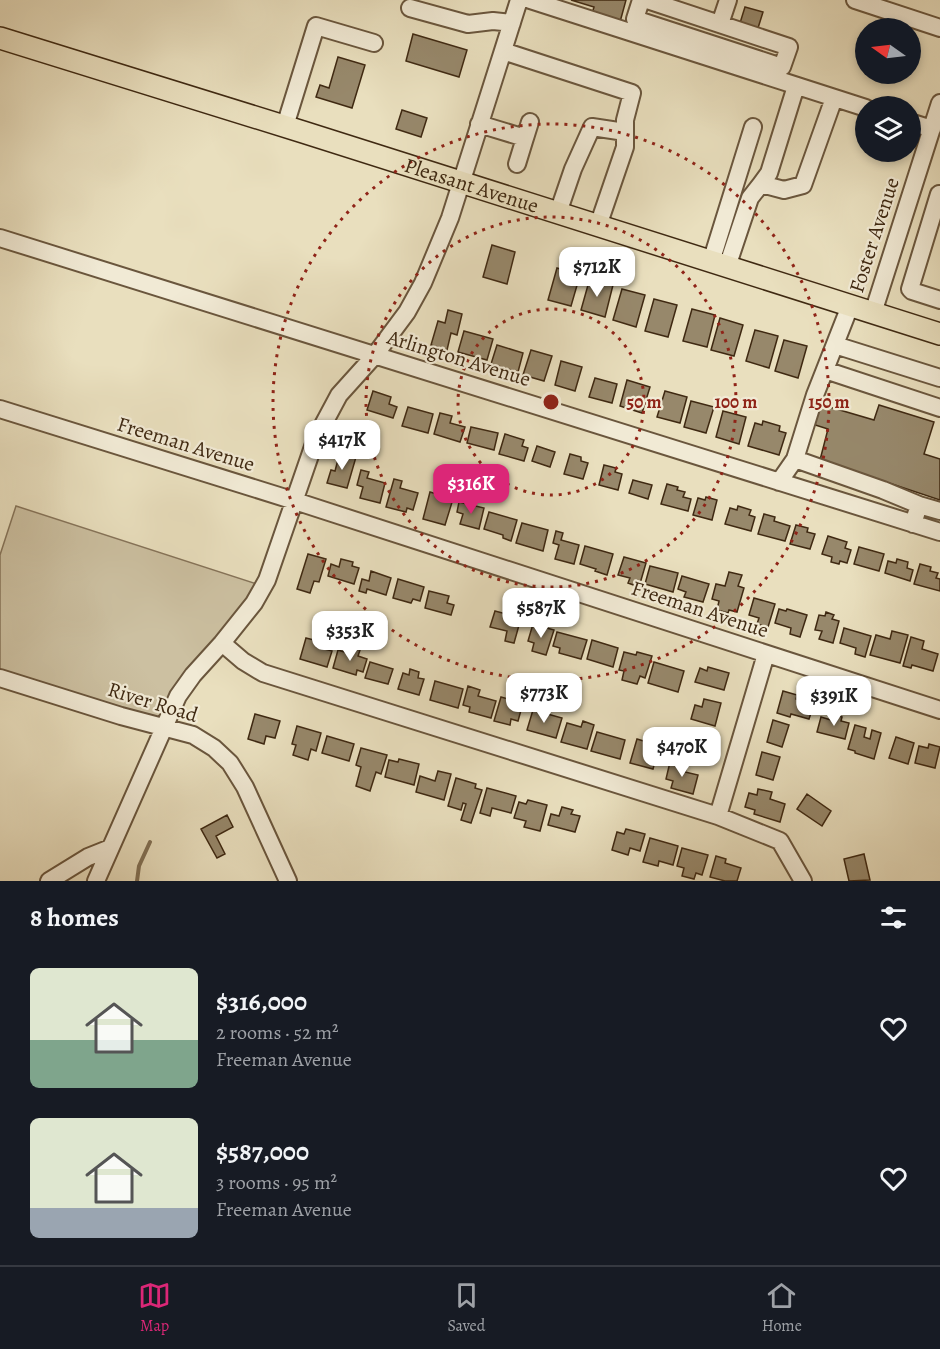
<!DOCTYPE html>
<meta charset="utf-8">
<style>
body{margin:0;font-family:Alegreya,serif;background:#242831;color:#f1f3f6;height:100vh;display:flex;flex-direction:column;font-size:22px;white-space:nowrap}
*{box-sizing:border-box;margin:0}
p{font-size:20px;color:#9ea1a6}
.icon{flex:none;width:33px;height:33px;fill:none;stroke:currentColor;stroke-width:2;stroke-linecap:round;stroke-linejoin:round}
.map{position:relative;height:881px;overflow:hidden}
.sheet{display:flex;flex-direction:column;background:#171b24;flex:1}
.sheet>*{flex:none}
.needle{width:39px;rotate:284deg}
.buttons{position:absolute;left:855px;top:18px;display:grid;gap:12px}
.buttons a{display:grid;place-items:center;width:66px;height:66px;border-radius:50%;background:#171b24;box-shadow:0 3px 9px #0003;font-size:30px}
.price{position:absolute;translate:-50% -51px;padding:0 14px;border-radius:12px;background:#fff;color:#222;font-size:20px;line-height:39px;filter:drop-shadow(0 2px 3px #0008)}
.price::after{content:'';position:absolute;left:50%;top:36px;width:18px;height:14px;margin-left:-9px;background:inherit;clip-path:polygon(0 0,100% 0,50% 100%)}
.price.selected{background:#db2777;color:#fff}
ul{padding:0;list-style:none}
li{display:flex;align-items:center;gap:18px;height:150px;padding:0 30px}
li span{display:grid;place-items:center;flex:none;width:168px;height:120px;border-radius:9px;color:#555}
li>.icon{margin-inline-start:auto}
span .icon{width:72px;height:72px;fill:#fffc;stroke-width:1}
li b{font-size:26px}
h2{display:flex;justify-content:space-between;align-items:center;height:72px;padding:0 30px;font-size:26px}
.tabs{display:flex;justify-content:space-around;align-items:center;height:84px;border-top:2px solid #363941;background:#171b24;font-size:16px;color:#9ea1a6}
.tabs a{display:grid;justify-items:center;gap:3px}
.tabs .selected{color:#db2777}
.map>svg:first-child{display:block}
.green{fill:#ccc0a1;stroke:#86745a;stroke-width:1.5}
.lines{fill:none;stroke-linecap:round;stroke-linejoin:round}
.stream{stroke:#827156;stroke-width:4}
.building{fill:#97886b;stroke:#3f2912;stroke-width:1.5}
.minor-casing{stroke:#6a563d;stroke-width:20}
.major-casing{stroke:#3f2912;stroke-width:24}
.minor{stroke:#f1ead5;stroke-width:16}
.major{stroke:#e9dfbe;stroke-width:21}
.ring{fill:none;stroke:#8f2418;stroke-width:3;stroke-dasharray:3 6}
.labels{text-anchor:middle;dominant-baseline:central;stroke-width:4.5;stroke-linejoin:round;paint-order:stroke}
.street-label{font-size:21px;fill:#3f2912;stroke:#f1ead5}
.centre{fill:#8f2418;stroke:#f1ead5;stroke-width:3}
.ring-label{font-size:18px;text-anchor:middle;font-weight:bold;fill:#8f2418;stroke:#f1ead5;stroke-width:4.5;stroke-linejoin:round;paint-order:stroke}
</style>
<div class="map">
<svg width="940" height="881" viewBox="0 0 940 881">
<rect width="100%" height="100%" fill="#e9dfbe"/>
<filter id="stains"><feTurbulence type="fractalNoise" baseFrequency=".00333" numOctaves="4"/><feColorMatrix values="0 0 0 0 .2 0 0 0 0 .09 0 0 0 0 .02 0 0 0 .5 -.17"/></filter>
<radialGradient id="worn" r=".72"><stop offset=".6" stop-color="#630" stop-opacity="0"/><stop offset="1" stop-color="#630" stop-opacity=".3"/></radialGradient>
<path class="green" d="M16,506L263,586L164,726L0,678V555Z"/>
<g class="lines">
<path class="stream" d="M137,881L139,866L150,842"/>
</g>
<path class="building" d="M571,0H626L620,22L592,14L594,7Z
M745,7L763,12L758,28L740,23Z
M413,34L467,50L459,77L406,61Z
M338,57L365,65L352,108L316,97L320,85L329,88Z
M402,110L427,118L421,137L396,129Z
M492,245L515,252L507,284L483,277Z
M557,268L580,275L571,306L548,300Z
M590,278L613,285L605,317L581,310Z
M622,289L645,295L636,327L613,320Z
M654,299L677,305L668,337L645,331Z
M692,309L715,315L707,347L683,341Z
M448,310L462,314L457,335L451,333L447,350L431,345L438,321L445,323Z
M720,318L743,325L734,356L711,350Z
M755,330L778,336L769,368L746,361Z
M464,331L493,339L487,360L458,352Z
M784,340L807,346L798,378L775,371Z
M497,345L523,353L518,372L491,364Z
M531,350L552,356L544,381L523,375Z
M561,361L582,367L575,391L555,385Z
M595,378L617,384L612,403L589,397Z
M627,380L650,387L642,413L620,406Z
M373,391L391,397L389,404L397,407L393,418L367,410Z
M665,391L687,397L680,423L657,417Z
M691,401L714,407L706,433L684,427Z
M816,403L874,420L879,405L934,422L924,454L940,459V500L820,460L828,429L809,423Z
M408,407L433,414L428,433L402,426Z
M723,411L746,417L739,444L716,437Z
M440,413L452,416L450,423L465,427L460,442L434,434Z
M763,421L780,426L779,431L786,433L779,455L748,446L755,423L762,425Z
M471,427L498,433L494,450L467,443Z
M505,434L524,440L522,446L528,448L524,461L499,454Z
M537,446L555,452L550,467L532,461Z
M340,452L356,457L347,488L327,483L331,470L335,471Z
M570,454L581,457V461L588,463L583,479L564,474Z
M604,465L616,468L615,472L622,474L618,490L599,485Z
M361,470L369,472L367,478L385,483L380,503L360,498L363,487L357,485Z
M394,479L402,481L400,488L418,493L413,510L407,508L406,512L386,507Z
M633,480L652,485L648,499L629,493Z
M667,484L678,487L677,490L685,492L683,497L691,499L688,511L661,504Z
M430,492L453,499L445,525L423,519Z
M706,497L717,500L712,520L693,515L698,498L705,500Z
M459,502L484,508L479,529L460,524L463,514L457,512Z
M738,506L751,510L749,515L755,517L751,531L725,524L730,508L737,510Z
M489,512L517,520L511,541L503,538V535L484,529Z
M764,514L775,517L774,521L790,526L785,541L758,534Z
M522,523L548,530L543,551L516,543Z
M796,525L808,528L807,532L815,534L810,549L790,544Z
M556,531L563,533L561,540L579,545L574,564L555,559L559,545L553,543Z
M828,536L847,542L845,548L851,550L847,563L840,561L839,564L831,562L832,557L822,554Z
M585,546L613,554L607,575L595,571L596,569L580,564Z
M859,547L884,554L879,571L854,564Z
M308,554L326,559L319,582L314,581L310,593L297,589Z
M624,557L646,563L639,587L628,583L630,578L618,575Z
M341,559L353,562L352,566L359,568L354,584L328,576L331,564L339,567Z
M897,559L908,562L907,568L913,570L910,581L885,573L888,561L896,563Z
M920,564L931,567L930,571L938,573L936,578L940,579V591L914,584Z
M650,566L678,573L673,592L645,584Z
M371,571L391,578L386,595L367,589L366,593L359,591L362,579L369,581Z
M729,572L742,575L738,586L744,588L737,612L729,610L728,613L717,610L719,601L712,599L716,584L725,586Z
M682,576L709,584L703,602L684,597L686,592L678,589Z
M398,579L424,587L420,601L413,599L411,603L393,598Z
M429,591L449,596L447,603L454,605L451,615L425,608Z
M754,598L775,604L768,627L757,624L759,618L749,615Z
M779,609L786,611L787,609L807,615L800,637L790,634L791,628L775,623Z
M495,611L521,618L514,643L505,641L507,631L490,627Z
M826,612L834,615L832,619L839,621L833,643L819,639L822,631L815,630L819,615L825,616Z
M533,624L554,630L546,655L532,651L534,643L528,641Z
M844,628L871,636L865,657L855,654L856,648L840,643Z
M892,631L908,635L900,663L870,655L876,635L890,639Z
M557,632L587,640L581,659L559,653L560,648L553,646Z
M911,637L924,641L922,649L938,654L933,671L912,665L911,668L903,666Z
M306,638L318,641L317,647L332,651L327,667L300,659Z
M592,640L618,648L613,667L587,659Z
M353,648L360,650L358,656L367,659L363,672L357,670L356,675L333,668L338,650L351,654Z
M624,652L636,655L637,652L652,656L645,678L640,676L637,684L622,680L624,671L619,670Z
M370,662L393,669L388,684L365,678Z
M654,662L684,671L678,692L648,683Z
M708,667L729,673L724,690L695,682L700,668L707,671Z
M410,669L419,672L418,678L424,679L419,695L398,689L403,673L409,675Z
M435,681L463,689L458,708L430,700Z
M468,686L480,690L478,696L496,701L491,718L469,712L470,707L463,705Z
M783,691L797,695L796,699L814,704L809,719L791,714L790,717L777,713Z
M501,697L523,703L518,721L511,719L510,725L494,721Z
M704,699L721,703L715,726L691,719L695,705L702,707Z
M533,710L562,718L556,738L527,730Z
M255,714L280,721L275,738L266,736L264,744L248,739Z
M832,714L842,717L841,721L849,723L845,739L817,732L821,717L831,720Z
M773,720L789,725L782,747L767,742Z
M583,721L594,725L587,749L561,742L567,723L581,727Z
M855,725L866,728L864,737L870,739L872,730L881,733L874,759L855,753V751L848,749Z
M297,726L321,733L316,751L311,749L308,760L293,755L296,745L292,744Z
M597,732L625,740L620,759L591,751Z
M327,736L354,744L349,761L322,753Z
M896,737L914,743L908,764L889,758Z
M637,739L647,742L645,747L658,751L653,769L630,763Z
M929,744L940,747L935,768L915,763L919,746L928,748Z
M361,748L387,755L381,774L376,772L370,791L356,786L361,767L356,765Z
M762,752L780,757L773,780L756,775Z
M399,759L419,764L414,785L385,777L389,760L398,762Z
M670,762L687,767L685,772L698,775L693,794L671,788L673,781L666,779Z
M438,771L451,774L444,800L416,792L420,776L435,781Z
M456,778L476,784L475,788L482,790L471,823L461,820L466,804L463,803L461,810L448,806Z
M487,788L516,796L511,813L492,808L490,816L480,813Z
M758,789L772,792L770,799L785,804L780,822L754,814L755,810L745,807L749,793L757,795Z
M807,794L831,811L822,826L797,809Z
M528,800L547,805L540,831L524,827L526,821L514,818L519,802L526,804Z
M562,807L573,810L571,814L580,816L575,832L548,825L551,814L559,816Z
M227,815L233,827L216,836L225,854L217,858L201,829Z
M626,829L645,834L640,851L630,848L628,855L612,850L617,832L624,834Z
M650,838L678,846L673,865L659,861L658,866L643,862Z
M682,848L708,855L702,875L696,873L694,879L682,876L684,868L677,866Z
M864,854L870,880L849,881L844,859Z
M716,856L726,859L725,863L741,868L737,881H725L710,877Z"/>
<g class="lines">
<g class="minor-casing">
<path id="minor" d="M530,0L866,108
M641,0L635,19L782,67L789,47L647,0
M855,0L940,28
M410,8L468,24L493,21L512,23
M720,24L728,0
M503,51L632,93L625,120V147L598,226
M910,122L932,129
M479,124L525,138L530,122
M285,126L316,26L374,43
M517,164L525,138
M761,184L769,173L796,86
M939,194L910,289L912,291L940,300
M558,213L573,169L592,127L625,132
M0,238L940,532
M711,262L753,127
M727,267L750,198L761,184L784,190L803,185L834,98
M873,313L940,103
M835,345L940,378
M825,370L940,408
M0,409L295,501L940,710
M795,459L883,490L919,505L913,524
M779,482L795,459L815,395L850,306
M919,505L940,511
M222,643L243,661L263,673L718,816L780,841L803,881
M0,678L121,716L193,735L214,748L230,763L245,787L288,881
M718,816L766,654
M49,881L88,857L108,849
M96,881L178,696L193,675L222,643L254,603L267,580L316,438L339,395L375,355L407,312L423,283L450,218L519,0"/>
</g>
<g class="major-casing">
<g id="major">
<path id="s1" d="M0,38L303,132L940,334"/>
</g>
</g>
<use href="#minor" class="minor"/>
<use href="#major" class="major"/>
</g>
<g class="ring">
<circle cx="551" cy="402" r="93"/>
<circle cx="551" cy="402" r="185"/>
<circle cx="551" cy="402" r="278"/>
</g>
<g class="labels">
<g class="street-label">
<text stroke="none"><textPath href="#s1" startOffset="494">Pleasant Avenue</textPath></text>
<text transform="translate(874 235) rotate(-72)">Foster Avenue</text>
<text transform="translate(459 358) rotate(17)">Arlington Avenue</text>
<text transform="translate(186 444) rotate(17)">Freeman Avenue</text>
<text transform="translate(700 609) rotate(18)">Freeman Avenue</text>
<text transform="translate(153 702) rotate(17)">River Road</text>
</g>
</g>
<circle cx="551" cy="402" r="9" class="centre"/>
<g class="ring-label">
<text x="644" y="408">50 m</text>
<text x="736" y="408">100 m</text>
<text x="829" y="408">150 m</text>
</g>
<rect width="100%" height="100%" filter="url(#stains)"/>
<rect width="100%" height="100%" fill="url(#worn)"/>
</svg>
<div class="buttons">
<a><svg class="needle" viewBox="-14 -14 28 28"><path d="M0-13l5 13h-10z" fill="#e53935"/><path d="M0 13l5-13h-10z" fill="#9ea1a6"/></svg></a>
<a><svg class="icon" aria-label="layers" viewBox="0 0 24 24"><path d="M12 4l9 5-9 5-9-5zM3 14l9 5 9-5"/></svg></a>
</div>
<b class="price" style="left:597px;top:298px">$712K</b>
<b class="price" style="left:342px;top:471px">$417K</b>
<b class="price selected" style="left:471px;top:515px">$316K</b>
<b class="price" style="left:541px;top:639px">$587K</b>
<b class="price" style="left:350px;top:662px">$353K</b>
<b class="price" style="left:544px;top:724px">$773K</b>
<b class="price" style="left:834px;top:727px">$391K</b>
<b class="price" style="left:682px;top:778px">$470K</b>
</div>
<section class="sheet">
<h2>8 homes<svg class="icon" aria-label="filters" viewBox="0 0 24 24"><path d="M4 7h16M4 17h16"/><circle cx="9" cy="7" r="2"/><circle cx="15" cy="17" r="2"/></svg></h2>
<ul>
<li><span style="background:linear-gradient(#dfe7d0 60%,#7fa58c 0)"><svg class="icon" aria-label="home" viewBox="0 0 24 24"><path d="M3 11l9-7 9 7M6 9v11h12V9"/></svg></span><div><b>$316,000</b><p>2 rooms · 52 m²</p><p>Freeman Avenue</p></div><svg class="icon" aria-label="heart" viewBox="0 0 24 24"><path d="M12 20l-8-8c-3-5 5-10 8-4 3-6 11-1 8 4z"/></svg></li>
<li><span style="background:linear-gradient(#dfe7d0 75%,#9aa5b1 0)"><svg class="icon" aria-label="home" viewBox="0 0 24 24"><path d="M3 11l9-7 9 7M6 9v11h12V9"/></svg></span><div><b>$587,000</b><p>3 rooms · 95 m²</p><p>Freeman Avenue</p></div><svg class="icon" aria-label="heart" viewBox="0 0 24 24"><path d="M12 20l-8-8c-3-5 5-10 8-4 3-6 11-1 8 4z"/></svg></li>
</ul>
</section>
<nav class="tabs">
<a class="selected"><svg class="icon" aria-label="map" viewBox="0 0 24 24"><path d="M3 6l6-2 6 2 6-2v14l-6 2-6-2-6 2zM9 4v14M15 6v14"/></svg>Map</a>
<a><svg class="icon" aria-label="saved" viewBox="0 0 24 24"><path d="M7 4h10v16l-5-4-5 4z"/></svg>Saved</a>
<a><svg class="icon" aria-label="home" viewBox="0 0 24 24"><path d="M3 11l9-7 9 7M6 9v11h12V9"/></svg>Home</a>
</nav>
